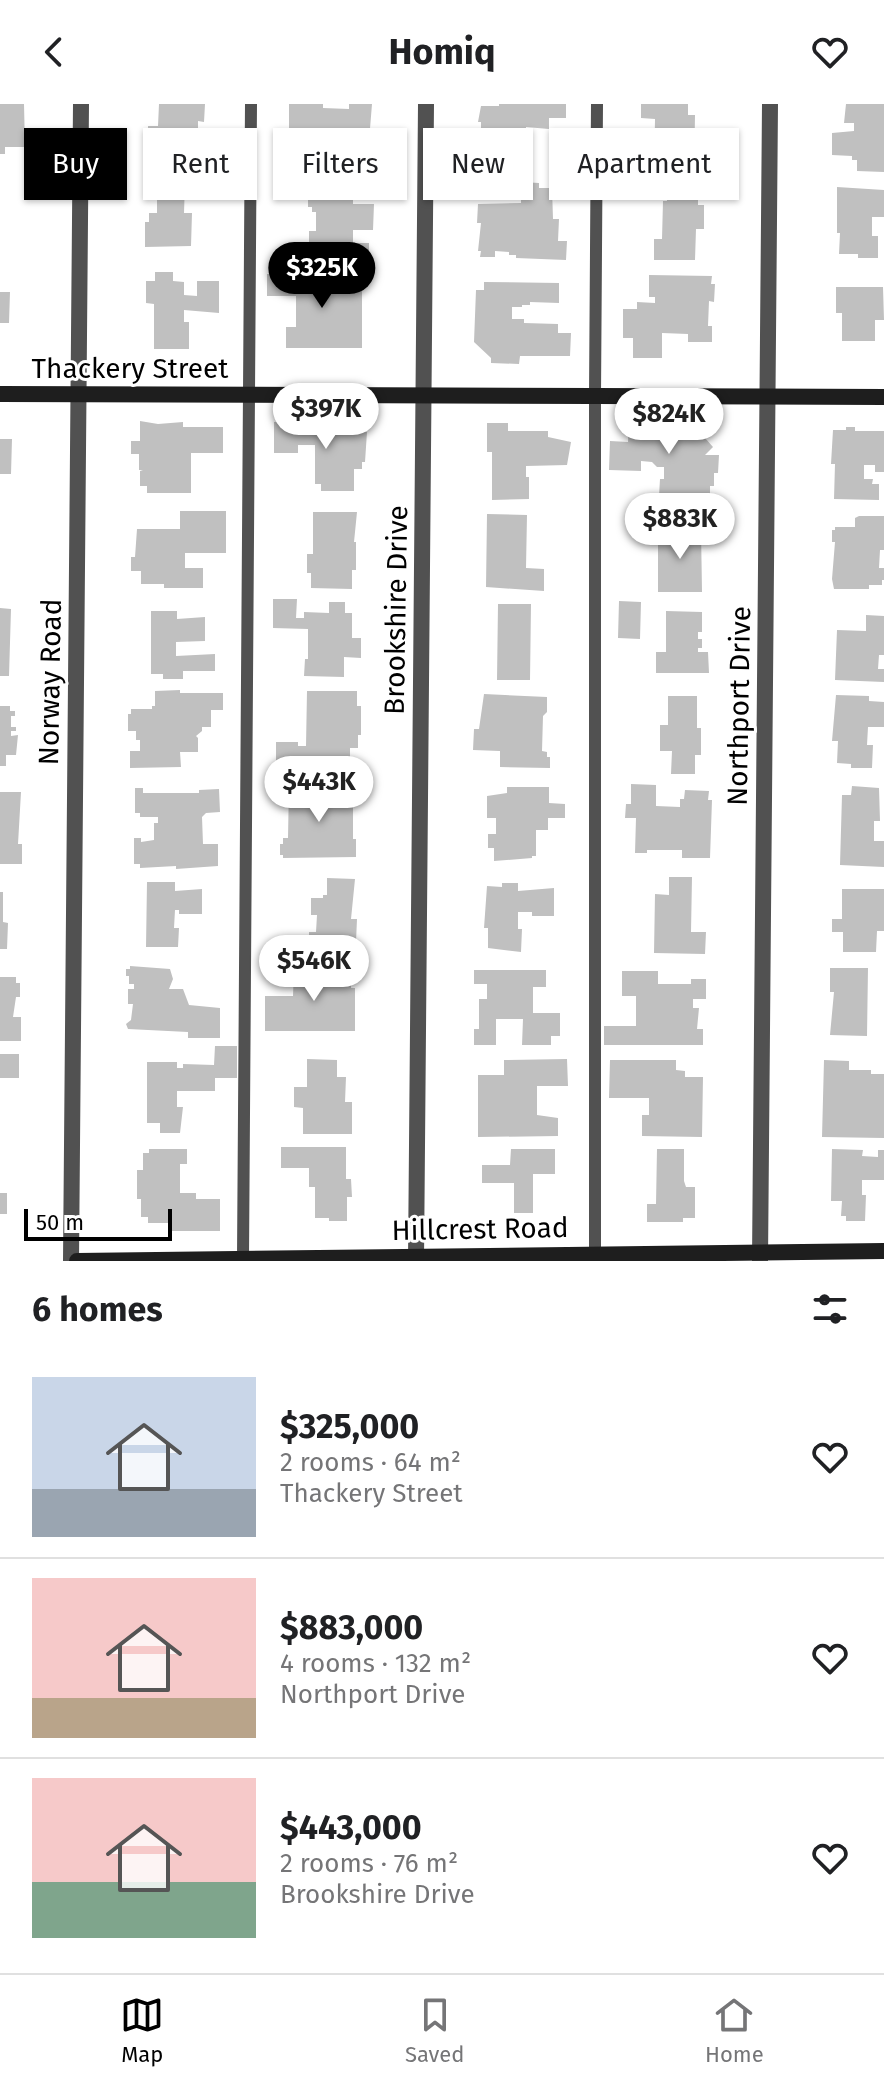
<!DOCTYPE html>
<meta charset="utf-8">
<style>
body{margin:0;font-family:"Fira Sans",sans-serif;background:#f6f6f6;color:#202124;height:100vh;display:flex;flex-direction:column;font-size:30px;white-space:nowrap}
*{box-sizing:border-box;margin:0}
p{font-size:26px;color:#757577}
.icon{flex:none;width:44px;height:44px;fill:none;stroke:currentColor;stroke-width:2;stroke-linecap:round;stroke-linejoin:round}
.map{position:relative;height:1157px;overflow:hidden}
.drawer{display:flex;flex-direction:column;background:#fff;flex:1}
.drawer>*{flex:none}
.banner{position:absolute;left:24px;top:24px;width:836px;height:72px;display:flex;gap:16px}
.scale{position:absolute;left:24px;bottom:20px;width:148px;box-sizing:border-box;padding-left:8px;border:4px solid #000;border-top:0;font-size:22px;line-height:28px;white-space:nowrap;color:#000;-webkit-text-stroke:6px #fff;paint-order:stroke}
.price{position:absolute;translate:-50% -68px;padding:0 18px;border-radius:28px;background:#fff;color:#222;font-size:26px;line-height:52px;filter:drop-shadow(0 2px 4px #0008)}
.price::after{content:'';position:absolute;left:50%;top:48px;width:24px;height:18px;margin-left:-12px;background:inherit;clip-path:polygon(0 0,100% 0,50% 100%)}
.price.current{background:#000;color:#fff}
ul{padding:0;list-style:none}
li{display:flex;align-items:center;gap:24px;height:200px;padding:0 32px}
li+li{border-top:2px solid #e0e0e0}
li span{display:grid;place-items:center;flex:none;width:224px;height:160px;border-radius:0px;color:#555}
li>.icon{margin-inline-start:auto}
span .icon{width:96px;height:96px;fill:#fffc;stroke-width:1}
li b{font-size:34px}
h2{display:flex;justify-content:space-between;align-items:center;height:96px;padding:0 32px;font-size:34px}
.tag{padding:0 28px;border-radius:0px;background:#fff;box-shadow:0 2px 6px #0004;font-size:28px;line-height:72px}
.tag.current{background:#000;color:#fff}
header{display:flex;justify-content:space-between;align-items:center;height:104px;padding:0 32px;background:#fff;font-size:36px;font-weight:700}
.tab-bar{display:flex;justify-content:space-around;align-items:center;height:112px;border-top:2px solid #e0e0e0;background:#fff;font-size:22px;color:#757577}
.tab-bar a{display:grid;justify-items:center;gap:4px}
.tab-bar .current{color:#000}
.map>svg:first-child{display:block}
.building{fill:#c0c0c0}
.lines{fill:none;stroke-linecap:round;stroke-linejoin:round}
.lane{stroke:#515151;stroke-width:12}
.street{stroke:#515151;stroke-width:16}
.secondary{stroke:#1e1e1e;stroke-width:16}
.labels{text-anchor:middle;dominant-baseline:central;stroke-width:6;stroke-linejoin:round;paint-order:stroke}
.street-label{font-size:28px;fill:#000;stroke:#fff}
</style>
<header><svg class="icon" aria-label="back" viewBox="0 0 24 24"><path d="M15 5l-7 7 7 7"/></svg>Homiq<svg class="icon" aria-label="heart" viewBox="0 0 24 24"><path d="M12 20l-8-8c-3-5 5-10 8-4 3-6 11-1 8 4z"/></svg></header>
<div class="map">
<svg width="884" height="1157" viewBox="0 0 884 1157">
<rect width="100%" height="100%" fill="#fff"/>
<path class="building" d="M0,0H24L25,43H5V50H0Z
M159,0H205L204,18L198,17V26L221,30V62H202V70H192V64L184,63L185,56H153V46L143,45V30H148V22H158Z
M289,0H323V4L349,5V0H372L369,37H372V61H362V53H357L356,61L305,58V61H274V43H301V28H289Z
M499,0H566V14H549V25L526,23V43H531V65L490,64L493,25H481V18H478L481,2H499Z
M641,0H688V11H695L694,72H654L655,15L641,14Z
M846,0H884V68L857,67V56H852V52L832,51V29L854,27V19H844Z
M501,77L539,79V84H552L553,115H559L558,137H567L566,156L516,154V151H509V148L495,147V153H480L481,147H478L481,119H477L478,100L521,99V96L501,95Z
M157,78H185L184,109H192L191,142L145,143V118H149V109H157Z
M667,81H698V101H704V125H696L695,156H654V135H662L663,97H667Z
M837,83L884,86V113H872V132H878V154H858V150H839L840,129H837Z
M308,86H353V100H374L373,126H353V139H369V159H295V139H309V127H316V108H312V103H308Z
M155,168H173V177L184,178V191L197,192V177H219V209L184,206V218H189V245H154V200L146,199V177H155Z
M267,170H354V185H362V244H286V223H296V192H267Z
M649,171L712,172L711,180H715L714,198L709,197L708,222H712V238H688V230L662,229V254H633V234H623V205H637V198L655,199V193H649Z
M484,178L559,179V199L530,198V201H522V203H512V215H524V219L558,220V229H571L570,252H520L519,260L491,259V254L474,238L476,186H484Z
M836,183H883L884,216H875V237H842V209H836Z
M0,188H10L9,219H0Z
M663,312L670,320L677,313L684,321L689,316L707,332L705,334L713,343L705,351H719L718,369H714V382H710V392H659L660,375H664V363H657L652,358L641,357V367L609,366L610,337L628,338L629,317L656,318Z
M140,317L158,320L183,318V323H223V349H191V389H147V382H140V367L143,366H139V350H131V337H140Z
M274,318H298V325H314V322H323V318H342V322H353V328H367L365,358H362V365H354V387H321V380H315V341H298V349H274Z
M487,319H508V327H548V333L571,338L567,361L526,362V373H529V395L492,396V348H487Z
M846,323H855V327H884V368H875V361H864V375H873L872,380H879V396L834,395L835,360H831L833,326H846Z
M0,335H12L11,370H0Z
M180,407H226V449H185V464H203V484H164V480H141V467H131V453H135L137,425H180Z
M313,408H357L354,438H356V466H352V485L311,484V469H307V450H313Z
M487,410L527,411L526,464L544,465V487L486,483Z
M859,412H884V446H880L879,464H884V476H882V481H869V485H834L832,475L835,438H832V426H835V423H855V414Z
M658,425H701L702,488H658Z
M273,495H297L296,514H304V508L329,509V498H345V509H352V534H361V554L344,553V573L304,572L305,555H308V525L273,524Z
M619,497L641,498L640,535L618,534Z
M498,500H531L530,576H497Z
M0,504L11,505L9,572H0Z
M151,507H177V515L205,513V537L176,538V552L215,550V567H183V575H163V570H151Z
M666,507L702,508V528H698V535H702V544H698V548H708L709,569H656V548H666Z
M866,511L884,512V551H879L878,565H884V578L835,576L837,526L866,527Z
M180,586V589H223V606H211V623H202V627L196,632L198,634V648H180L181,663L130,664V647H140V636H136V627H128V610H131V605H152V602H155V587Z
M307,587H357V602H361V631H358V644H350V660H331V654H299V661H276V638H298V642H306Z
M484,590L547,593V608L543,612L542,647L547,648V653H550V664L500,663V647L473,646L474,625H479Z
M836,591L869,592V597L884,598V623H868L867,641H873L872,664H851V660L837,659L838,637H832Z
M668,592H697V624H701V651H695V670H671L672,647H660V621H668Z
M0,602H10V607H15V612H11V623H16V627H11V632L18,631L16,651H6V662H0Z
M289,680H335V693L353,695V735H356V753L283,754V751H280V740H283V734H288Z
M631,680L656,681V702L680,703V695H684L685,686L709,687L708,696H712L710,754H682V746H647V749H635L636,714H625L626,700H631Z
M852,682L879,684L880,717H874V737H884V763L840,761L842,691H851Z
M507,683H549V699L565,700V714H548V726H536V752H532V754L494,757V744H488V730H496V714H487V692L507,689Z
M135,684H143V689H199V686L219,685L220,708L206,709L202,713L203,740H218V762L176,765V762L140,764V760H134V734H141V738L154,736V719H158V713H140V709H135Z
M0,688H21L18,740H22V760H0Z
M669,773H692L691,828H706L705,850L654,849L655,790L669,791Z
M327,774L355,775L351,815H357L356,838H352L351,846H335V841H326V845H309V828H316L317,811H311V794H323V791H327Z
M147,778H175V787L202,785V810H179V806H175L174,824H179L178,843H146Z
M502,779H518V787L554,784V812H532V808H518V825H522L521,848L488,844V824H484L487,782L502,783Z
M842,785H884V827H877L876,848H843V828H832V815H842Z
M0,788H3V818L8,819L7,845H0Z
M130,862L170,865L173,875L169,885H183L189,901L220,904V934H188V928L128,925L126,920L131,916L133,900H128V885H134V880H129V872H126V865H130Z
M294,864L351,865V884H355V927H265V892H293Z
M830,864H868L867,932L830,931L834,888H830Z
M474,866H546V883H533V909H560V932H551V941H522L523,915H496V941H474V925H479V895H487V880H474Z
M622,867H658V880H691V875H706V895H693V904H699L697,925H703V941H604V922H636V892H622Z
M0,873H16V879H20V893H16L13,913H21V937H0Z
M215,942H237V974H215V987H177V1003H183L180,1029H160V1019H147V958H177V964H183V960L214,961Z
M0,950H19V974H0Z
M307,955L337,956V973H346L345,998H352V1030H303V1004L294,1003V983H307Z
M567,955L568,982H537V1011L558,1014V1032L478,1033V971H504V956Z
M610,956H676V966L685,967V973H703L702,1033L642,1032V1011H649V994H609Z
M824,956L849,957V966H871V970H884V1034L822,1033Z
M281,1043H346V1075H351L352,1093H347V1117H329V1114H315V1083H309V1064H281Z
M149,1045H187V1060H180V1089H196V1095H220V1127H171V1119H148V1113H141V1095H137V1066H143V1049H149Z
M511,1045H555V1070H533V1109H514V1079H482V1061H510Z
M657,1045H684V1077L686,1083H695V1114H683V1118H647V1100H656Z
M832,1045L863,1046L862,1052L878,1053V1046H884V1076H862V1091H866L865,1117H846V1112H841L842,1097H831Z
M0,1089H7V1110H0Z"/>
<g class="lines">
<path class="lane" d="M595,1150V291L597,0
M243,1154L251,0"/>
<path class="street" d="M71,1157L81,0
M416,1157L426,0
M760,1157L770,0"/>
<path class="secondary" d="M0,290L884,293
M77,1157L884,1147"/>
</g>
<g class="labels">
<g class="street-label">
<text x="130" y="264">Thackery Street</text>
<text transform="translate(396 506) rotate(-89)">Brookshire Drive</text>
<text transform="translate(50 578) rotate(-89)">Norway Road</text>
<text transform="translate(739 602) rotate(-89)">Northport Drive</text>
<text transform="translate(480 1125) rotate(-1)">Hillcrest Road</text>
</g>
</g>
</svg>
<div class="scale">50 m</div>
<b class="price current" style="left:322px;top:206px">$325K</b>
<b class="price" style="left:326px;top:347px">$397K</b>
<b class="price" style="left:669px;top:352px">$824K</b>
<b class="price" style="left:680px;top:457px">$883K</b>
<b class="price" style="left:319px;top:720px">$443K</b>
<b class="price" style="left:314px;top:899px">$546K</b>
<div class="banner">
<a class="tag current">Buy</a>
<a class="tag">Rent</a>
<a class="tag">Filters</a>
<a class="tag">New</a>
<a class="tag">Apartment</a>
</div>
</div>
<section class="drawer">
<h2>6 homes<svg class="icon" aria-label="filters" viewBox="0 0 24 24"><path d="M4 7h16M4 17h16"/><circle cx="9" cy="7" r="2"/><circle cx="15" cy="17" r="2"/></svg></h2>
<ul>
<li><span style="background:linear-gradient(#c9d6e8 70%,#9aa5b1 0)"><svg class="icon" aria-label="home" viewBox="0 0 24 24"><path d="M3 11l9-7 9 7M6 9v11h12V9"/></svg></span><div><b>$325,000</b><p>2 rooms · 64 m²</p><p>Thackery Street</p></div><svg class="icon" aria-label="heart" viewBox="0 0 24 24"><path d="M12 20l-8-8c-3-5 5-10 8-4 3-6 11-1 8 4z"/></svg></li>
<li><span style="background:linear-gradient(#f6c9c9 75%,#b9a48a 0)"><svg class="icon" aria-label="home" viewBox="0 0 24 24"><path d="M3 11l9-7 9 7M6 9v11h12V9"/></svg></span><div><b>$883,000</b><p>4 rooms · 132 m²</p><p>Northport Drive</p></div><svg class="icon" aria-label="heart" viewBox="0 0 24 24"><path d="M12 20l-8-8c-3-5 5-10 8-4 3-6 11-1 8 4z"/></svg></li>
<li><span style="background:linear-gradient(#f6c9c9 65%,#7fa58c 0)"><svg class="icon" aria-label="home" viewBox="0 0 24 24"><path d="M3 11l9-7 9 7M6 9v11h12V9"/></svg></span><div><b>$443,000</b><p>2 rooms · 76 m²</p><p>Brookshire Drive</p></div><svg class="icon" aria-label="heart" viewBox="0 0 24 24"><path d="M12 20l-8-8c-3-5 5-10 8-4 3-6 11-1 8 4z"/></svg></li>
</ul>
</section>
<nav class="tab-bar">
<a class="current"><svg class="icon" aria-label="map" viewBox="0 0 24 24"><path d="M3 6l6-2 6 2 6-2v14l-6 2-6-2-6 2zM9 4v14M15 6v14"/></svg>Map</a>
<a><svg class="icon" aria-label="saved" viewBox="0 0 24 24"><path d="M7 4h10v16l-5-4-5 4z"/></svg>Saved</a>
<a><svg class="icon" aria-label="home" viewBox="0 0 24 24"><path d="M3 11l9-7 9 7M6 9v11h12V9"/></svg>Home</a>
</nav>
